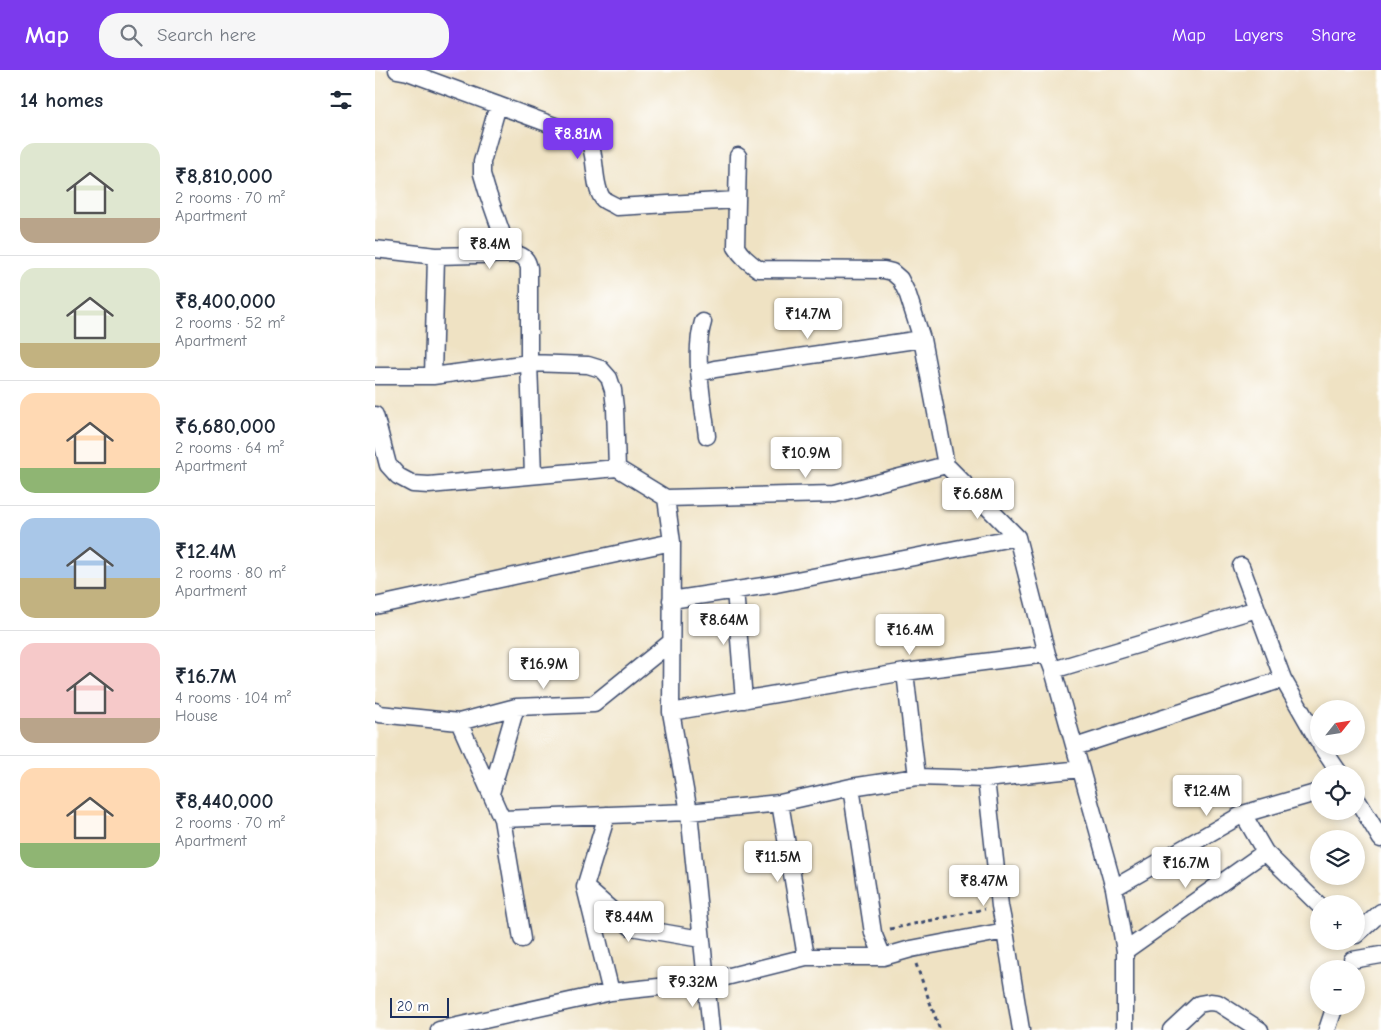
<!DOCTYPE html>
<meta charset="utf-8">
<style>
body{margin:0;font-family:"Comic Neue",sans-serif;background:#f6f6f7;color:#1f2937;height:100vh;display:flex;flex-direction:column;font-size:19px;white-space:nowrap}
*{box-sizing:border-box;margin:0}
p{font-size:16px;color:#747a83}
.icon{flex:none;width:28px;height:28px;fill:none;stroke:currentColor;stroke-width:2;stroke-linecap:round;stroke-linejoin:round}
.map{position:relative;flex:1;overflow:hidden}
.drawer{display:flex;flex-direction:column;background:#fff;width:375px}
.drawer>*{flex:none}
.needle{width:32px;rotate:60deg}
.buttons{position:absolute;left:935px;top:630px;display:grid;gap:10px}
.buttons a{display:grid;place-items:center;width:55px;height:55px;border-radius:50%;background:#fff;box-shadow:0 2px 8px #0003;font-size:25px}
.scale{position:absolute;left:15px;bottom:12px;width:59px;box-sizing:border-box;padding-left:5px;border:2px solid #1b2f5e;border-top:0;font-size:14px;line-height:18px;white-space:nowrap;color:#1b2f5e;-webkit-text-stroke:4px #fff;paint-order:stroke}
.price{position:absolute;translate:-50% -42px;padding:0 11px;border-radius:5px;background:#fff;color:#222;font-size:16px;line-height:32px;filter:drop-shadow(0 1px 2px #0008)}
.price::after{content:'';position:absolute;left:50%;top:30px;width:15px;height:11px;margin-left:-8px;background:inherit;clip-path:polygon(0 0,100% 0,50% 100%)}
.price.selected{background:#7c3aed;color:#fff}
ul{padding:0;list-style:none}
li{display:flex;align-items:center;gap:15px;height:125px;padding:0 20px}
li+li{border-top:1px solid #e0e1e3}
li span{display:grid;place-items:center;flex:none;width:140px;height:100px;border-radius:15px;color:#555}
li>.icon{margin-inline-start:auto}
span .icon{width:60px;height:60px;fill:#fffc;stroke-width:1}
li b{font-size:21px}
h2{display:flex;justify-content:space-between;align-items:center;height:60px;padding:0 20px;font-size:21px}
header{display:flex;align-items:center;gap:30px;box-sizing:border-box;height:70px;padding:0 25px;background:#7c3aed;color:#fff}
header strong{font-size:24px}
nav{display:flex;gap:28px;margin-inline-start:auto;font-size:18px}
.search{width:350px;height:45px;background:#f6f6f7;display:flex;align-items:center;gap:12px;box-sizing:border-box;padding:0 18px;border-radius:20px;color:#747a83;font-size:19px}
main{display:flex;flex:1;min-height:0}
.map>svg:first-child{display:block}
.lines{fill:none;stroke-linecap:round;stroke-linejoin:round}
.minor-casing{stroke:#3b4a6d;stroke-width:19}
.path{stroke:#3b4a6d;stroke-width:3;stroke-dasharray:4 4;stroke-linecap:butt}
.minor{stroke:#fff;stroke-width:16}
</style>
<header>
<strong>Map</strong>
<div class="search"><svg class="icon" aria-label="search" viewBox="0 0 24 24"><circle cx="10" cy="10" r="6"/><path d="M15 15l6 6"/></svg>Search here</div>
<nav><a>Map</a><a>Layers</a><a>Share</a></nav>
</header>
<main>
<section class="drawer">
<h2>14 homes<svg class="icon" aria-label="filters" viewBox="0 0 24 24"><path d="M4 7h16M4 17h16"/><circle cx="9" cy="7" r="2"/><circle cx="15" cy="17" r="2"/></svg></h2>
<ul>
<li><span style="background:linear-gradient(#dfe7d0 75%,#b9a48a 0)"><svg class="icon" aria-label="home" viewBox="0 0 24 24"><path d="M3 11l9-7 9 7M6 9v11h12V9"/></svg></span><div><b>₹8,810,000</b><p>2 rooms · 70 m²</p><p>Apartment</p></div></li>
<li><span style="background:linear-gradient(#dfe7d0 75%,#c2b280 0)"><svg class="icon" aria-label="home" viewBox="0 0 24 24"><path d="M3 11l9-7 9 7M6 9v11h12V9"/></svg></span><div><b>₹8,400,000</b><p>2 rooms · 52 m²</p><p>Apartment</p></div></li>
<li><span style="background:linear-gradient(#ffd9b3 75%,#8fb573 0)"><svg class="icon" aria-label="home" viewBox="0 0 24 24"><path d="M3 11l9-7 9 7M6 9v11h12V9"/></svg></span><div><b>₹6,680,000</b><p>2 rooms · 64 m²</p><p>Apartment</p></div></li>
<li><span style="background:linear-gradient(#a9c7e8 60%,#c2b280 0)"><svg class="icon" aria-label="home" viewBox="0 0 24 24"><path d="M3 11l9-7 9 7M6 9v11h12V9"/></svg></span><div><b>₹12.4M</b><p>2 rooms · 80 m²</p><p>Apartment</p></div></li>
<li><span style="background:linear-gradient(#f6c9c9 75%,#b9a48a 0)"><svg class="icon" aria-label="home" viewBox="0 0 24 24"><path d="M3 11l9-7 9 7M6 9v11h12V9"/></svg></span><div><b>₹16.7M</b><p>4 rooms · 104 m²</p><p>House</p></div></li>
<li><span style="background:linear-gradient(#ffd9b3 75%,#8fb573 0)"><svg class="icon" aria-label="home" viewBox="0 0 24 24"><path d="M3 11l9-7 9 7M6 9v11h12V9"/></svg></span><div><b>₹8,440,000</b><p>2 rooms · 70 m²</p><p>Apartment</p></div></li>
</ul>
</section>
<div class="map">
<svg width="1006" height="960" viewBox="0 0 1006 960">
<rect width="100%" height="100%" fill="#fff"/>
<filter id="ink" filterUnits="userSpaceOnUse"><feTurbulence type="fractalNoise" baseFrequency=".02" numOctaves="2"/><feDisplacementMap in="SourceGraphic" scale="10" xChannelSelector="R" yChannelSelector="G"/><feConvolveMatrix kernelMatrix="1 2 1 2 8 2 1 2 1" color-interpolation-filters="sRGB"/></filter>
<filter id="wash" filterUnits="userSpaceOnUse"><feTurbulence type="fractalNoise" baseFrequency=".0096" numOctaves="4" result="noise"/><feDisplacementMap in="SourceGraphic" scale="20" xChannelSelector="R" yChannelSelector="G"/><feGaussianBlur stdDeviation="1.12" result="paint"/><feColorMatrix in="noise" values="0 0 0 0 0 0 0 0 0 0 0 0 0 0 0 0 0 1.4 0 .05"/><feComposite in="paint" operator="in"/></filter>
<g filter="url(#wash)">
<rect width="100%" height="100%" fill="#efe2c3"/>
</g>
<g filter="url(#ink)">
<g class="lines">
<g class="minor-casing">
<path id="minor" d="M22,0L33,2L199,63C201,63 204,63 206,64C225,73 215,113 228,129C231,132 238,134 242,137L362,130
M123,35L107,92V104L112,121L127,164L141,184
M363,86L361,177C367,187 374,192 383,199L509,200L517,202L525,209L533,225L547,269L571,395L642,467L672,584L678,600L739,818L750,881V960
M0,179L61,186L141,184C149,186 152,189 154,198V293L158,405
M328,252C318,283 328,334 332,366
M325,303L340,299L547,269
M0,306H58L154,293L213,295L226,299L234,308L238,320L240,338L242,398L291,428L297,472L296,642L314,742L336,960
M58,306L61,186
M0,345L13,395L23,406L38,414L54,415L242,398
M291,428L460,424L571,395
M866,496L908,609L944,672
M360,520L369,630
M296,530L401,514L642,467
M0,536L297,472
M678,600L882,539
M0,641L4,644L84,652L127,749L147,869
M296,642L530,602
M84,652L141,637
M946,676L965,704
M700,677L908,609
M542,707L530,602L672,584
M611,709L625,836L630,861L646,960
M476,717L498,863L508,887
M116,723L141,637L219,634L296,572
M981,728L1006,769
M405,733L431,887
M868,744L890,782L944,835
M232,745L210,817L236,922
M127,749L314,742L405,733L476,717L542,707L611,709L706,699
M210,817L256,857L326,869
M739,818L868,744L944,722
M981,865L1006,842
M750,881L890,782
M977,890L1006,885
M64,960L236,922L331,912L431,887H508L536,879L630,861
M796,960L824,934L835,932L843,933L885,960
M952,960L960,936"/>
</g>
<path class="path" d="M515,859L610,839
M541,894L565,960"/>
<use href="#minor" class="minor"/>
</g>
</g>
</svg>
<div class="buttons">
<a><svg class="needle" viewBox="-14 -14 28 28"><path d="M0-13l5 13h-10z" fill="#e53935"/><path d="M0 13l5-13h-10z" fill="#747a83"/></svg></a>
<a><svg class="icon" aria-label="locate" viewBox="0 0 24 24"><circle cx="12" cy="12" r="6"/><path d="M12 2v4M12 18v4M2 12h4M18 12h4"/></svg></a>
<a><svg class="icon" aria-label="layers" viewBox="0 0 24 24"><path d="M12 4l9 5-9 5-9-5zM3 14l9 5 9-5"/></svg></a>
<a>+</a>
<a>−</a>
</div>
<div class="scale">20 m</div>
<b class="price selected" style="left:203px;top:90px">₹8.81M</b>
<b class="price" style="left:115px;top:200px">₹8.4M</b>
<b class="price" style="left:433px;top:270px">₹14.7M</b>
<b class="price" style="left:431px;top:409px">₹10.9M</b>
<b class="price" style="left:603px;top:450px">₹6.68M</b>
<b class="price" style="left:349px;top:576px">₹8.64M</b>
<b class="price" style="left:535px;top:586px">₹16.4M</b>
<b class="price" style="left:169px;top:620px">₹16.9M</b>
<b class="price" style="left:832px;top:747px">₹12.4M</b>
<b class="price" style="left:403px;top:813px">₹11.5M</b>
<b class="price" style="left:811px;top:819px">₹16.7M</b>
<b class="price" style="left:609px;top:837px">₹8.47M</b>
<b class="price" style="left:254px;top:873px">₹8.44M</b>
<b class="price" style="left:318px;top:938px">₹9.32M</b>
</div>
</main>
